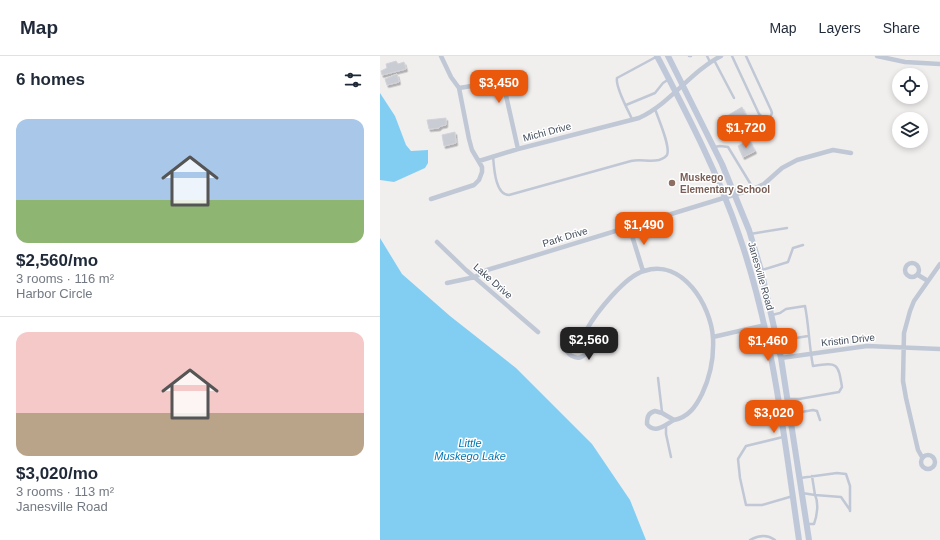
<!DOCTYPE html>
<meta charset="utf-8">
<style>
body{margin:0;font-family:Arial,sans-serif;background:#f6f6f7;color:#1f2937;height:100vh;display:flex;flex-direction:column;font-size:15px;white-space:nowrap}
*{box-sizing:border-box;margin:0}
p{font-size:13px;color:#747a83}
.icon{flex:none;width:22px;height:22px;fill:none;stroke:currentColor;stroke-width:2;stroke-linecap:round;stroke-linejoin:round}
.map{position:relative;flex:1;overflow:hidden}
.panel{display:flex;flex-direction:column;background:#fff;width:380px}
.panel>*{flex:none}
.buttons{position:absolute;left:512px;top:12px;display:grid;gap:8px}
.buttons a{display:grid;place-items:center;width:36px;height:36px;border-radius:50%;background:#fff;box-shadow:0 2px 6px #0003;font-size:20px}
.price{position:absolute;translate:-50% -34px;padding:0 9px;border-radius:8px;background:#ea580c;color:#fff;font-size:13px;line-height:26px;filter:drop-shadow(0 1px 2px #0008)}
.price::after{content:'';position:absolute;left:50%;top:24px;width:12px;height:9px;margin-left:-6px;background:inherit;clip-path:polygon(0 0,100% 0,50% 100%)}
.price.on{background:#222;color:#fff}
ul{padding:0;list-style:none}
li{display:grid;align-content:center;gap:8px;height:212px;padding:0 16px}
li+li{border-top:1px solid #e0e1e3}
li span{display:grid;place-items:center;height:124px;border-radius:12px;color:#555}
li>.icon{margin-inline-start:auto}
span .icon{width:72px;height:72px;fill:#fffc;stroke-width:1}
li b{font-size:17px}
h2{display:flex;justify-content:space-between;align-items:center;height:48px;padding:0 16px;font-size:17px}
header{display:flex;align-items:center;gap:24px;box-sizing:border-box;height:56px;padding:0 20px;background:#fff;border-bottom:1px solid #e0e1e3}
header strong{font-size:19px}
nav{display:flex;gap:22px;margin-inline-start:auto;font-size:14px}
main{display:flex;flex:1;min-height:0}
.map>svg:first-child{display:block}
.water{fill:#82cef3}
.building{fill:#caccd4;stroke:#d2d3da;filter:url(#shadow)}
.lines{fill:none;stroke-linecap:round;stroke-linejoin:round}
.lane{stroke:#c0c8d5;stroke-width:2.5}
.street{stroke:#c0c8d5;stroke-width:4.5}
.secondary{stroke:#bfc8d9;stroke-width:6}
.education-dot{fill:#8d6e63;stroke:#fff;stroke-width:1.5}
.labels{text-anchor:middle;dominant-baseline:central;stroke-width:3;stroke-linejoin:round;paint-order:stroke}
.street-label{font-size:10px;fill:#454f5d;stroke:#fff}
.education-label{font-size:10px;font-weight:bold;fill:#785e54;stroke:#fff;text-anchor:start}
.water-label{font-size:11px;font-style:italic;fill:#0079b5;stroke:#fff}
</style>
<header>
<strong>Map</strong>
<nav><a>Map</a><a>Layers</a><a>Share</a></nav>
</header>
<main>
<section class="panel">
<h2>6 homes<svg class="icon" aria-label="filters" viewBox="0 0 24 24"><path d="M4 7h16M4 17h16"/><circle cx="9" cy="7" r="2"/><circle cx="15" cy="17" r="2"/></svg></h2>
<ul>
<li><span style="background:linear-gradient(#a9c7e8 65%,#8fb573 0)"><svg class="icon" aria-label="home" viewBox="0 0 24 24"><path d="M3 11l9-7 9 7M6 9v11h12V9"/></svg></span><div><b>$2,560/mo</b><p>3 rooms · 116 m²</p><p>Harbor Circle</p></div></li>
<li><span style="background:linear-gradient(#f6c9c9 65%,#b9a48a 0)"><svg class="icon" aria-label="home" viewBox="0 0 24 24"><path d="M3 11l9-7 9 7M6 9v11h12V9"/></svg></span><div><b>$3,020/mo</b><p>3 rooms · 113 m²</p><p>Janesville Road</p></div></li>
</ul>
</section>
<div class="map">
<svg width="560" height="484" viewBox="0 0 560 484">
<defs>
<filter id="shadow"><feDropShadow dx="1.5" dy="2.5" stdDeviation="0" flood-color="#0004"/></filter>
</defs>
<rect width="100%" height="100%" fill="#f1eeee"/>
<path class="water" d="M0,37L15,60L26,89L31,95L48,94V107L45,112L14,126L0,124Z
M0,182L22,218L70,260L136,312L212,388L250,444L266,484H0Z"/>
<path class="building" d="M16,5L18,8L24,6L26,13L2,19L1,15L7,12L6,8Z
M17,18L19,26L7,29L5,23Z
M362,51L370,68L356,76L355,74L351,76L345,65L349,62L347,60Z
M66,62V69L61,70L59,72L49,73L47,64Z
M75,76L76,87L64,90L62,79Z
M369,84L375,95L363,101L358,90Z"/>
<g class="lines">
<path class="lane" d="M309,0H311
M327,0L330,6
M352,0L379,58L383,62H390L392,57L391,54L366,0
M334,4L354,42
M246,49L275,37L283,27L289,23
M252,63C248,54 235,31 237,22L276,1
M334,91L340,90L348,91L373,132
M113,100C114,111 115,139 129,139L251,105C260,103 270,106 279,104C282,103 285,102 287,99C291,91 278,62 275,53
M370,178L407,172
M382,214L408,206L413,192L423,189
M392,259L400,257L406,253L425,250C429,270 429,290 433,310C458,306 458,307 462,331L459,336L419,343H408
M398,285L428,280
M278,322L282,356
M410,358L433,354L437,355L440,364
M286,368V378L291,401
M403,381L366,390L358,403L360,422L366,449H382L413,440
M432,420L435,439L461,441L470,454
M420,422L457,417L466,418L470,430V455
M422,437L435,439C439,447 437,460 434,468H428
M370,484C379,479 387,478 395,484"/>
<path class="street" d="M497,0L525,6L560,8
M79,32L104,28H121L125,35L138,93
M99,105L138,93L259,62C291,47 310,16 341,0
M51,143L94,129L99,124L102,116V111L92,94L89,83L79,32L71,21L61,0
M249,170L263,215
M57,186L86,214L158,276
M525 214a7 7 0 1 1 14 0a7 7 0 1 1-14 0Z
M538,219L548,225
M67,227L95,221L107,214L134,206L373,133L384,128L402,112L417,104L453,94L471,97
M207,273C216,257 245,220 264,215C302,202 331,249 333,282C334,301 330,321 322,338C316,350 309,361 294,364
M207,273C207,280 208,289 206,296C201,309 179,297 188,285C193,280 201,277 207,273Z
M333,281L385,269
M401,302L487,290L560,293
M275,355L282,357L294,364C286,368 275,379 267,368C267,361 268,357 275,355Z
M541 406a7 7 0 1 1 14 0a7 7 0 1 1-14 0Z
M542,401L538,394L526,342L523,325L524,277L530,255L534,245L560,208"/>
<path class="secondary" d="M277,0C307,58 338,117 359,179C393,277 404,381 419,484
M288,0L342,108L369,174L381,214L401,302L429,484"/>
</g>
<circle class="education-dot" cx="292" cy="127" r="4"/>
<g class="labels">
<g class="street-label">
<text transform="translate(167 76) rotate(-15)">Michi Drive</text>
<text transform="translate(185 181) rotate(-17)">Park Drive</text>
<text transform="translate(381 220) rotate(74)">Janesville Road</text>
<text transform="translate(113 225) rotate(41)">Lake Drive</text>
<text transform="translate(468 284) rotate(-6)">Kristin Drive</text>
</g>
<g class="education-label">
<text x="300" y="121">Muskego<tspan x="300" dy="12">Elementary School</tspan></text>
</g>
<g class="water-label">
<text x="90" y="387">Little<tspan x="90" dy="13">Muskego Lake</tspan></text>
</g>
</g>
</svg>
<div class="buttons">
<a><svg class="icon" aria-label="locate" viewBox="0 0 24 24"><circle cx="12" cy="12" r="6"/><path d="M12 2v4M12 18v4M2 12h4M18 12h4"/></svg></a>
<a><svg class="icon" aria-label="layers" viewBox="0 0 24 24"><path d="M12 4l9 5-9 5-9-5zM3 14l9 5 9-5"/></svg></a>
</div>
<b class="price" style="left:119px;top:48px">$3,450</b>
<b class="price" style="left:366px;top:93px">$1,720</b>
<b class="price" style="left:264px;top:190px">$1,490</b>
<b class="price on" style="left:209px;top:305px">$2,560</b>
<b class="price" style="left:388px;top:306px">$1,460</b>
<b class="price" style="left:394px;top:378px">$3,020</b>
</div>
</main>
